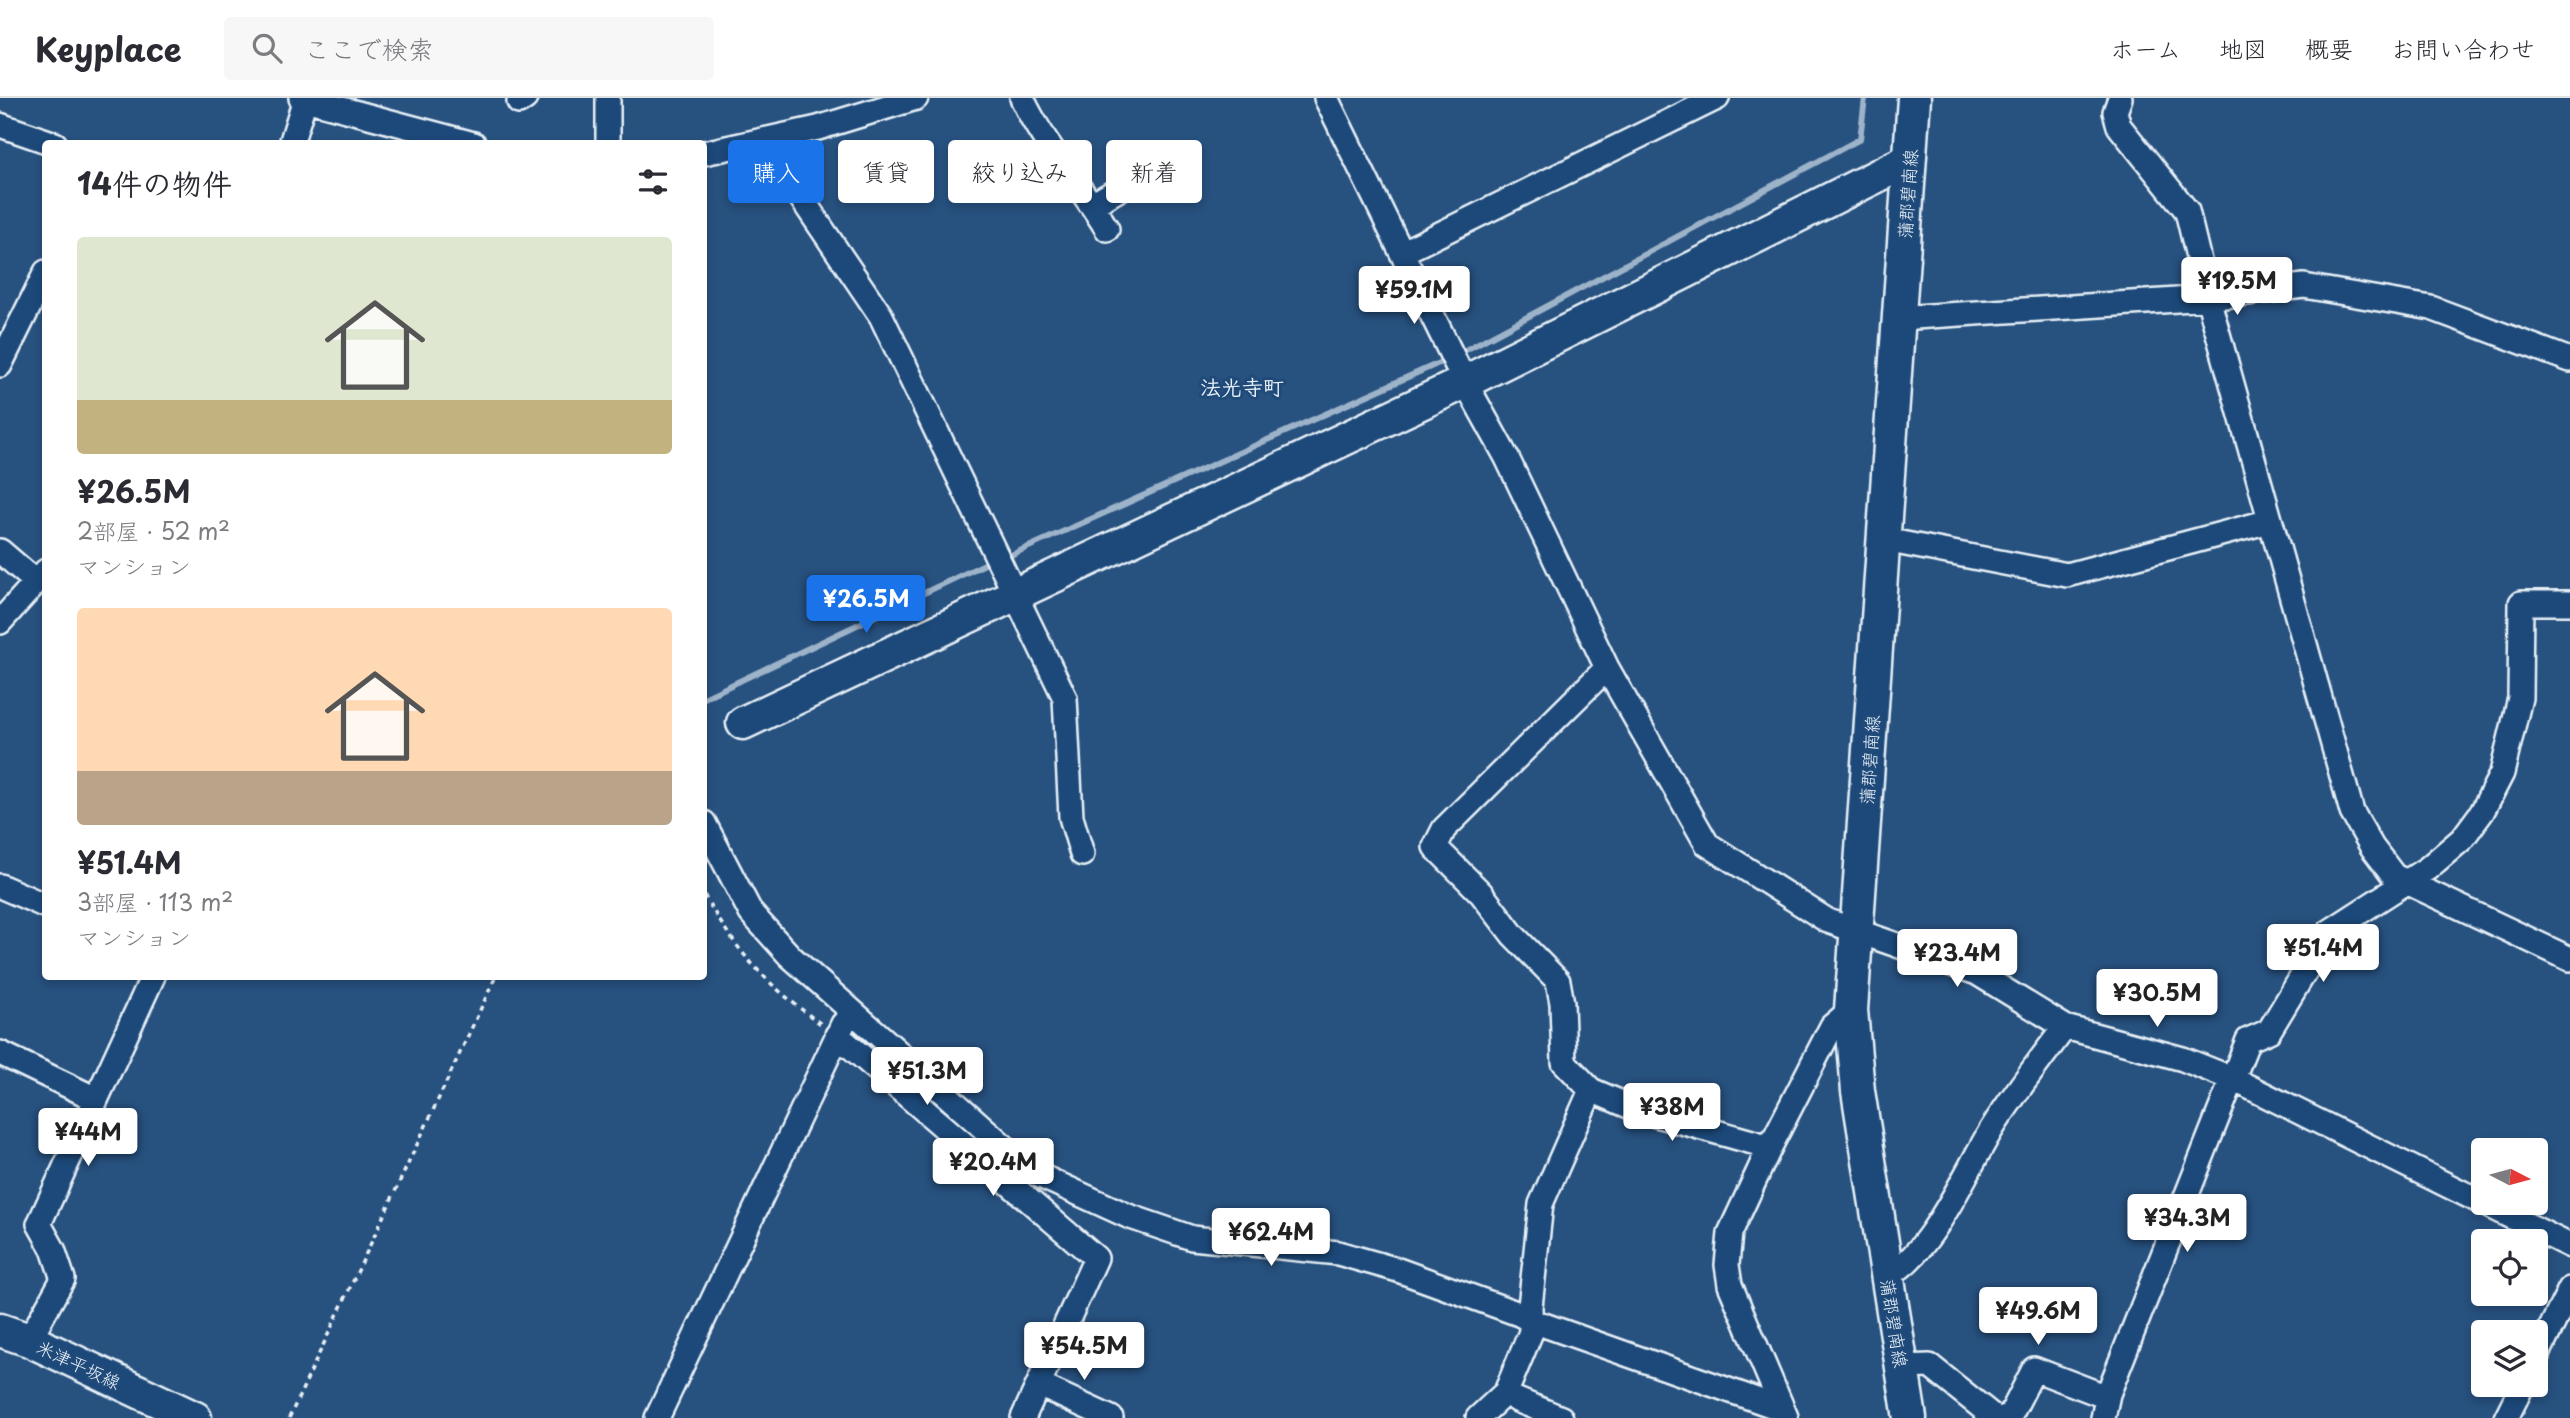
<!DOCTYPE html>
<html lang="ja">
<meta charset="utf-8">
<style>
body{margin:0;font-family:"Playpen Sans","Klee One",sans-serif;background:#f7f7f7;color:#2b2b33;height:100vh;display:flex;flex-direction:column;font-size:26px;white-space:nowrap}
*{box-sizing:border-box;margin:0}
p{font-size:23px;color:#7c7c81}
.icon{flex:none;width:38px;height:38px;fill:none;stroke:currentColor;stroke-width:2;stroke-linecap:round;stroke-linejoin:round}
.map{position:relative;flex:1;overflow:hidden}
.details{position:absolute;left:42px;top:42px;width:665px;height:840px;display:flex;flex-direction:column;background:#fff;border-radius:7px;box-shadow:0 4px 10px #0003}
.details>*{flex:none}
.banner{position:absolute;left:728px;top:42px;width:665px;height:63px;display:flex;gap:14px}
.needle{width:46px;rotate:96deg}
.buttons{position:absolute;left:2471px;top:1040px;display:grid;gap:14px}
.buttons a{display:grid;place-items:center;width:77px;height:77px;border-radius:7px;background:#fff;box-shadow:0 4px 10px #0003;font-size:35px}
.price{position:absolute;translate:-50% -60px;padding:0 16px;border-radius:7px;background:#fff;color:#222;font-size:23px;line-height:46px;filter:drop-shadow(0 2px 4px #0008)}
.price::after{content:'';position:absolute;left:50%;top:42px;width:21px;height:16px;margin-left:-10px;background:inherit;clip-path:polygon(0 0,100% 0,50% 100%)}
.price.current{background:#1a73e8;color:#fff}
ul{padding:0;list-style:none}
li{display:grid;align-content:center;gap:14px;height:371px;padding:0 35px}
li span{display:grid;place-items:center;height:217px;border-radius:7px;color:#555}
li>.icon{margin-inline-start:auto}
span .icon{width:126px;height:126px;fill:#fffc;stroke-width:1}
li b{font-size:30px}
h2{display:flex;justify-content:space-between;align-items:center;height:84px;padding:0 35px;font-size:30px}
.tag{padding:0 24px;border-radius:7px;background:#fff;box-shadow:0 4px 10px #0003;font-size:24px;line-height:63px}
.tag.current{background:#1a73e8;color:#fff}
header{display:flex;align-items:center;gap:42px;box-sizing:border-box;height:98px;padding:0 35px;background:#fff;border-bottom:2px solid #e1e1e2}
header strong{font-size:33px}
nav{display:flex;gap:38px;margin-inline-start:auto;font-size:24px}
.search{width:490px;height:63px;background:#f7f7f7;display:flex;align-items:center;gap:18px;box-sizing:border-box;padding:0 24px;border-radius:7px;color:#7c7c81;font-size:26px}
.map>svg:first-child{display:block}
.lines{fill:none;stroke-linecap:round;stroke-linejoin:round}
.stream{stroke:#9db3c9;stroke-width:6}
.street-casing{stroke:#e8f1f8;stroke-width:28}
.secondary-casing{stroke:#e8f1f8;stroke-width:37}
.path{stroke:#e8f1f8;stroke-width:3.5;stroke-dasharray:5 5;stroke-linecap:butt}
.street{stroke:#1f4a7a;stroke-width:23}
.secondary{stroke:#1f4a7a;stroke-width:32}
.labels{text-anchor:middle;dominant-baseline:central;stroke-width:6;stroke-linejoin:round;paint-order:stroke}
.street-label{font-size:18px;fill:#e8f1f8;stroke:#1f4a7a}
.quarter-label{font-size:21px;font-weight:bold;fill:#e8f1f8;stroke:#1f4a7a}
</style>
<header>
<strong>Keyplace</strong>
<div class="search"><svg class="icon" aria-label="search" viewBox="0 0 24 24"><circle cx="10" cy="10" r="6"/><path d="M15 15l6 6"/></svg>ここで検索</div>
<nav><a>ホーム</a><a>地図</a><a>概要</a><a>お問い合わせ</a></nav>
</header>
<div class="map">
<svg width="2570" height="1320" viewBox="0 0 2570 1320">
<rect width="100%" height="100%" fill="#27517f"/>
<filter id="ink" filterUnits="userSpaceOnUse"><feTurbulence type="fractalNoise" baseFrequency=".0143" numOctaves="2"/><feDisplacementMap in="SourceGraphic" scale="14" xChannelSelector="R" yChannelSelector="G"/><feConvolveMatrix kernelMatrix="1 2 1 2 8 2 1 2 1" color-interpolation-filters="sRGB"/></filter>
<g filter="url(#ink)">
<g class="lines">
<path class="stream" d="M1458,256L1860,41L1865,0
M1002,461L1448,261
M704,600L989,464L992,466"/>
<g class="street-casing">
<path id="street" d="M301,0L474,46
M608,0V46
M1022,0C1044,48 1080,86 1107,131
M1326,0L1465,284L1507,360L1607,570L1707,746L1828,823L1977,875L2065,929L2183,961L2233,981L2570,1148
M2120,0L2115,14L2119,28L2187,113L2208,200L2352,714L2372,749L2394,778L2570,861
M519,4L525,0
M0,27L55,46
M762,42L881,218L1065,600L1071,719L1082,756
M291,46L305,1
M704,55L818,30L916,0
M1092,107L1167,63
M1403,154L1717,0
M1899,220L2208,200L2304,188L2431,210L2570,262
M0,267L46,174
M1885,442L2067,477L2270,423
M0,453L35,483
M0,524L46,473
M1607,570L1444,731L1435,749L1481,795L1513,837L1558,883L1562,905L1564,964L1591,992L1638,1012L1770,1049
M704,725L751,815L790,858L1034,1075L1128,1118L1192,1140L1338,1155L1398,1172L1519,1216L1530,1222L1782,1311
M0,788L46,808
M837,937L1096,1160L1023,1320
M0,955L96,1001
M1888,1177C1932,1156 1967,1070 1993,1029C2015,994 2040,962 2065,929
M29,1242L63,1181L53,1151L39,1126L153,878
M2536,1260L2570,1191
M1902,1269L1930,1268L1995,1320
M1039,1287L1111,1320
M1506,1294L1517,1302L1561,1320
M1786,1319L1730,1187L1727,1167L1730,1135L1770,1049L1832,928L1851,912
M657,1320L843,926
M1478,1320L1506,1294L1531,1234L1530,1209L1541,1106L1591,992
M2009,1320L2034,1271L2107,1299
M2103,1320L2108,1296L2248,942L2269,933L2329,834L2428,770L2462,741L2482,714L2502,675L2520,600L2521,505H2570
M2506,1320L2523,1286"/>
</g>
<g class="secondary-casing">
<path id="secondary" d="M743,625L1465,284L1909,62
M0,1232L29,1242L195,1320
M1910,1320L1858,993L1851,912L1914,0"/>
</g>
<path class="path" d="M704,797C738,856 766,886 821,926
M289,1320L496,878"/>
<use href="#street" class="street"/>
<use href="#secondary" class="secondary"/>
</g>
</g>
<g class="labels">
<g class="street-label">
<text transform="translate(1907 96) rotate(-86)">蒲郡碧南線</text>
<text transform="translate(1869 662) rotate(-86)">蒲郡碧南線</text>
<text transform="translate(1895 1225) rotate(81)">蒲郡碧南線</text>
<text transform="translate(79 1266) rotate(25)">米津平坂線</text>
</g>
<g class="quarter-label">
<text x="1242" y="288">法光寺町</text>
</g>
</g>
</svg>
<div class="buttons">
<a><svg class="needle" viewBox="-14 -14 28 28"><path d="M0-13l5 13h-10z" fill="#e53935"/><path d="M0 13l5-13h-10z" fill="#7c7c81"/></svg></a>
<a><svg class="icon" aria-label="locate" viewBox="0 0 24 24"><circle cx="12" cy="12" r="6"/><path d="M12 2v4M12 18v4M2 12h4M18 12h4"/></svg></a>
<a><svg class="icon" aria-label="layers" viewBox="0 0 24 24"><path d="M12 4l9 5-9 5-9-5zM3 14l9 5 9-5"/></svg></a>
</div>
<b class="price" style="left:2237px;top:219px">¥19.5M</b>
<b class="price" style="left:1414px;top:228px">¥59.1M</b>
<b class="price current" style="left:866px;top:537px">¥26.5M</b>
<b class="price" style="left:2323px;top:886px">¥51.4M</b>
<b class="price" style="left:1957px;top:891px">¥23.4M</b>
<b class="price" style="left:2157px;top:931px">¥30.5M</b>
<b class="price" style="left:927px;top:1009px">¥51.3M</b>
<b class="price" style="left:1672px;top:1045px">¥38M</b>
<b class="price" style="left:88px;top:1070px">¥44M</b>
<b class="price" style="left:993px;top:1100px">¥20.4M</b>
<b class="price" style="left:2187px;top:1156px">¥34.3M</b>
<b class="price" style="left:1271px;top:1170px">¥62.4M</b>
<b class="price" style="left:2038px;top:1249px">¥49.6M</b>
<b class="price" style="left:1084px;top:1284px">¥54.5M</b>
<div class="banner">
<a class="tag current">購入</a>
<a class="tag">賃貸</a>
<a class="tag">絞り込み</a>
<a class="tag">新着</a>
</div>
<section class="details">
<h2>14件の物件<svg class="icon" aria-label="filters" viewBox="0 0 24 24"><path d="M4 7h16M4 17h16"/><circle cx="9" cy="7" r="2"/><circle cx="15" cy="17" r="2"/></svg></h2>
<ul>
<li><span style="background:linear-gradient(#dfe7d0 75%,#c2b280 0)"><svg class="icon" aria-label="home" viewBox="0 0 24 24"><path d="M3 11l9-7 9 7M6 9v11h12V9"/></svg></span><div><b>¥26.5M</b><p>2部屋 · 52 m²</p><p>マンション</p></div></li>
<li><span style="background:linear-gradient(#ffd9b3 75%,#b9a48a 0)"><svg class="icon" aria-label="home" viewBox="0 0 24 24"><path d="M3 11l9-7 9 7M6 9v11h12V9"/></svg></span><div><b>¥51.4M</b><p>3部屋 · 113 m²</p><p>マンション</p></div></li>
</ul>
</section>
</div>
